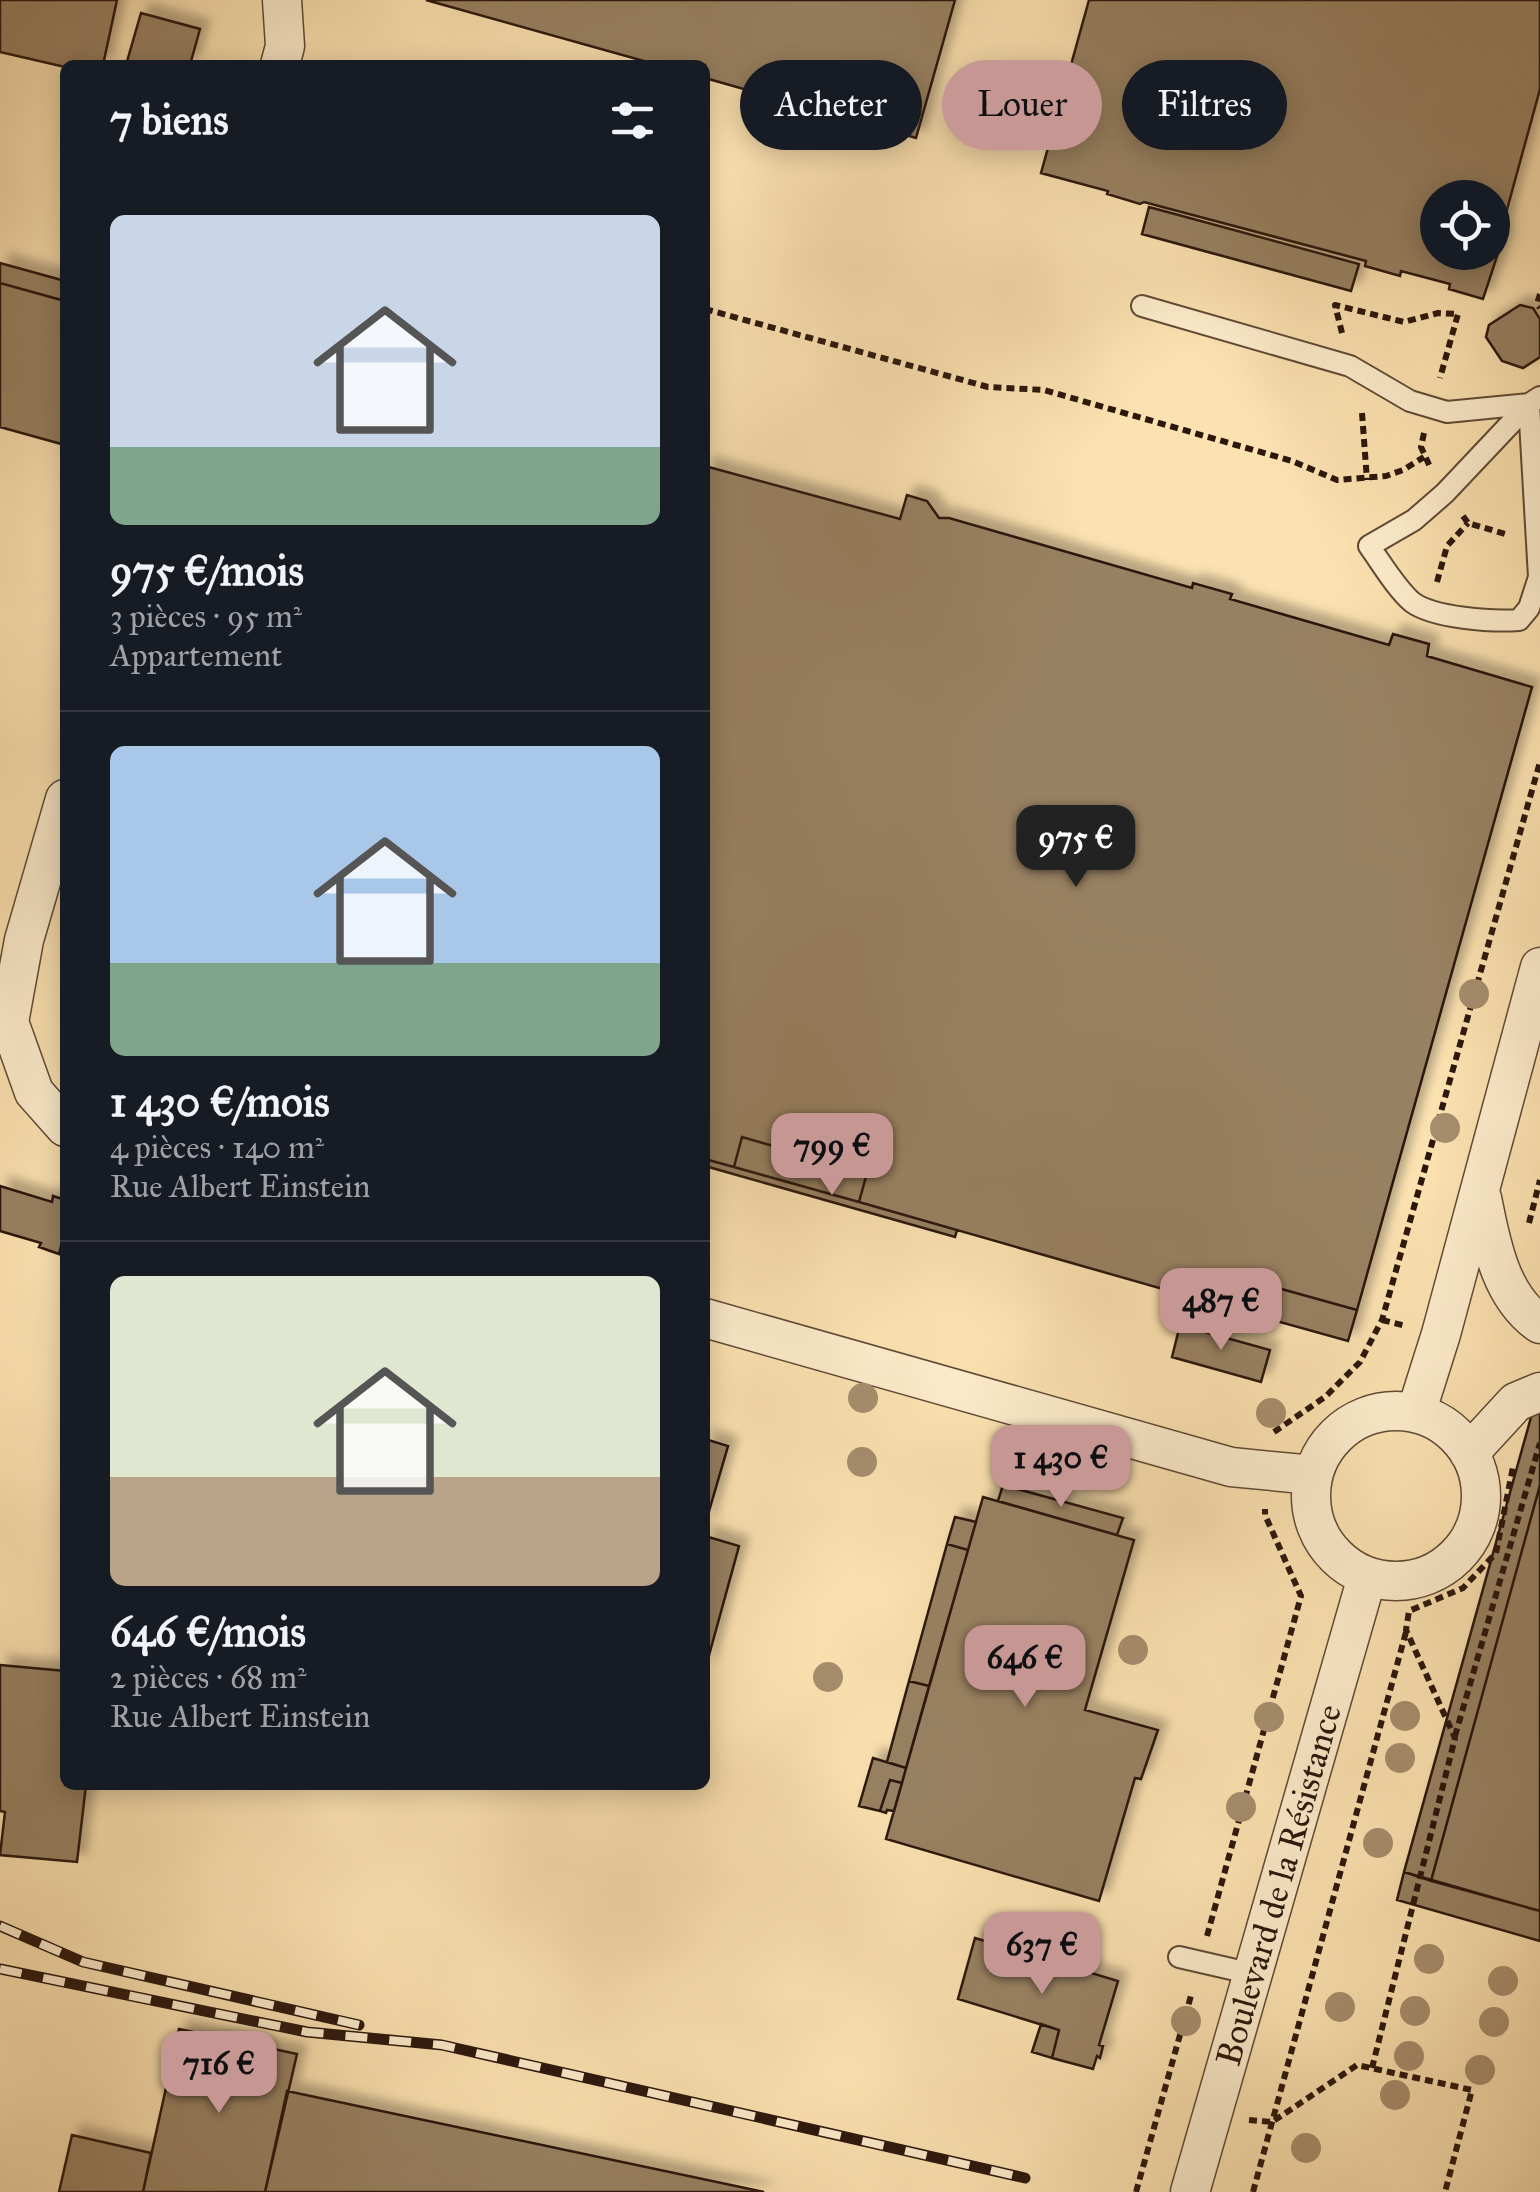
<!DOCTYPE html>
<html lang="fr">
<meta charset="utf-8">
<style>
body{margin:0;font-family:"IM FELL Great Primer",serif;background:#242831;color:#f1f3f6;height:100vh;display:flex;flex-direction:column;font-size:38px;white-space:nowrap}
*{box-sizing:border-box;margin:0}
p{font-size:32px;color:#9ea1a6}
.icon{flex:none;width:55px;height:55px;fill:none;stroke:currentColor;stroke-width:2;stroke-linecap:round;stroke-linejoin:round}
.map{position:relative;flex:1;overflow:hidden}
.panel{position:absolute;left:60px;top:60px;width:650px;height:1730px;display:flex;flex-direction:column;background:#171b24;border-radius:15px;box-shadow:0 5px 25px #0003}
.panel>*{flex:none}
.hud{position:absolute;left:740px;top:60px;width:650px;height:90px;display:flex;gap:20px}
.controls{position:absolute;left:1420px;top:180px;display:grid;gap:20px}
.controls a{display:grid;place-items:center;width:90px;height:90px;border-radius:50%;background:#171b24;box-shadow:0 5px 25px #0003;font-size:50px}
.price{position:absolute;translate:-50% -85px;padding:0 22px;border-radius:20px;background:#c59692;color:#111;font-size:32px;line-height:65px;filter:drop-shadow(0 2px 5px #0008)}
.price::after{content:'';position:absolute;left:50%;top:60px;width:30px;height:22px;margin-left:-15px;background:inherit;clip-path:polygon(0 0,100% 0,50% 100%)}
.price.selected{background:#222;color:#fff}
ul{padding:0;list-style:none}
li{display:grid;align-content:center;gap:20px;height:530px;padding:0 50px}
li+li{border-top:2px solid #363941}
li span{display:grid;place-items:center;height:310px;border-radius:15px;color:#555}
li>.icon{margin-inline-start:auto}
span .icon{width:180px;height:180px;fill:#fffc;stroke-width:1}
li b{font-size:42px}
h2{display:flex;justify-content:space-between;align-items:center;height:120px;padding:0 50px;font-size:42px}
.pill{padding:0 35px;border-radius:45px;background:#171b24;box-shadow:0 5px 25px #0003;font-size:35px;line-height:90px}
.pill.selected{background:#c59692;color:#111}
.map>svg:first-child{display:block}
.building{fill:#988162;stroke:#2c170d;stroke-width:2.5;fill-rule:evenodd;filter:url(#shadow)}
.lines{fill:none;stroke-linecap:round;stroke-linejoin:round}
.service-casing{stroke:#604a36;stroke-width:24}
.minor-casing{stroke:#604a36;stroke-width:41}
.path{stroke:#2c170d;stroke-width:6;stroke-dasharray:8 5;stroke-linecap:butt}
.service{stroke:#fdeccc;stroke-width:20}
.minor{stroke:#fdeccc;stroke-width:38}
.rail-casing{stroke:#2c170d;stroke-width:11}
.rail{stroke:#fdeccc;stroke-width:8;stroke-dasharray:22;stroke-linecap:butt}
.tree{fill:#a68e6d}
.labels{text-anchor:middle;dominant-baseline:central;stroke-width:8;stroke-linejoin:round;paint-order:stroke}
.street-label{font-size:35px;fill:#2c170d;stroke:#fdeccc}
</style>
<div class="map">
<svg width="1540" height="2192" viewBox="0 0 1540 2192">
<defs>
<filter id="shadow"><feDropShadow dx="9" dy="-9" stdDeviation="5" flood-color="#0004"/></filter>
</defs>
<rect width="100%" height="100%" fill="#fce2b1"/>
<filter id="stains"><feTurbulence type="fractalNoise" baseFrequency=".002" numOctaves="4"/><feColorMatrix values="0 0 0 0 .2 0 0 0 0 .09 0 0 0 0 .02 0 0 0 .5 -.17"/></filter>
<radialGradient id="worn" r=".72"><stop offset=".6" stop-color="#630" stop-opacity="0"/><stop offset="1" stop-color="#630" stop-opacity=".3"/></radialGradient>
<path class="building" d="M0,0H117L103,65L65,67L0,52Z
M426,0H955L916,138L705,78V65H658Z
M1089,0H1540V89L1500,235H1504L1483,299L1449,289L1450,284L1401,271L1400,276L1365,266L1366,261L1144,202L1140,204L1107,194L1108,191L1041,173ZM1438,198H1492V252H1438Z
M141,13L200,29L190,65H126Z
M1149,207L1359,264L1351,291L1142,234Z
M0,263L65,281V301L0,283Z
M0,283L65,301V445L0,427Z
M1520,305L1533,308L1540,319V357L1523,368L1502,361L1486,337L1489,325Z
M705,466L900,519L907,495L927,501L939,518H949L1192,588L1193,583L1232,594L1230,599L1389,645L1393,634L1429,644L1427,656L1532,687L1357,1310L1224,1273L1187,1296L859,1202L867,1173L742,1137L734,1167L705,1159Z
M742,1137L867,1173L859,1202L734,1167Z
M705,1159L859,1202L957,1230L955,1237L705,1166Z
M0,1186L52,1202L53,1196L65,1200V1230L59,1254L39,1247L41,1243L0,1231Z
M1224,1273L1357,1310L1348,1341L1187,1296Z
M1180,1325L1270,1350L1261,1382L1172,1357Z
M1540,1385V1485L1431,1881L1404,1872Z
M705,1439L728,1446L705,1525Z
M1003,1485L1123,1518L1117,1535L998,1501Z
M1540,1485V1911L1431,1881Z
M983,1497L1134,1540L1085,1710L1158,1730L1141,1779L1135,1778L1099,1901L886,1839Z
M955,1517L976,1522L968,1550L947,1544Z
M705,1536L739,1546L705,1670Z
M947,1544L968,1550L929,1686L909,1681Z
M0,1665L65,1671V1785H86L77,1862L0,1855L5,1812L0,1811Z
M909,1681L929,1686L906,1768L887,1762Z
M873,1758L906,1768L902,1783L890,1780L880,1811L859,1806Z
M890,1780L902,1783L894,1811L887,1810L886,1813L880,1811Z
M1404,1872L1540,1911V1941L1397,1900Z
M975,1938L1118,1981L1099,2045L1103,2046L1100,2058L1097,2056L1093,2069L1052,2058L1059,2030L958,1999Z
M1041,2024L1059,2030L1052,2058L1032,2052Z
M179,2029L297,2054L265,2192H143Z
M287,2091L764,2192H265Z
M72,2135L151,2153L143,2192H59Z"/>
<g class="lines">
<g class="service-casing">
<path id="service" d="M1142,306L1350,366L1410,401L1447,412L1529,404
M1529,404L1539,577L1529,608L1519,620C1493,622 1433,618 1412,602C1396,588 1382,564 1369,546L1414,520L1445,493L1529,404L1540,397
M1179,1957L1253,1974"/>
</g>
<g class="minor-casing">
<path id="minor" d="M280,65L285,46L282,0
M65,799L24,940L9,1022L34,1092L65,1127
M1482,1198C1491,1243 1500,1296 1540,1324
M705,1318L1231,1467L1313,1475
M1311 1496a85 85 0 1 1 170 0a85 85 0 1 1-170 0Z
M1416,1413L1441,1334L1540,967
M1469,1453L1516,1402L1540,1392
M1190,2192L1367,1577"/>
</g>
<path class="path" d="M1540,294L1537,304L1540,308
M705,309L988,387L1044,390L1292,461L1337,480L1386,476L1403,470L1424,457
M1342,333L1335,305L1404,322L1438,313L1458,314L1440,378
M1362,413L1367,480
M1424,433L1421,447L1431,469
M1463,516L1468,523L1505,534
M1437,582L1447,546L1468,523
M1529,1223L1540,1180
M1382,1320L1406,1326
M1274,1432L1325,1397L1360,1362L1382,1320L1540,762
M1455,1736L1540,1443
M1207,1936L1301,1596L1265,1515V1509
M1372,2068L1455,1738L1406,1630L1409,1611L1463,1588L1496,1553L1513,1467
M1249,2120L1272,2122L1357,2065L1472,2090L1445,2192
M1136,2192L1192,1992
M1253,2192L1406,1632"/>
<use href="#service" class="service"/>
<use href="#minor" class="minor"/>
<g class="rail-casing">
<path id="rail" d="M0,1926L83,1962L359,2025
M0,1969L307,2032L442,2045L1025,2178"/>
</g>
<use href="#rail" class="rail"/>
</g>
<g class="tree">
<circle cx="1474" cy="994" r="15"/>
<circle cx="1445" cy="1128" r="15"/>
<circle cx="863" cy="1398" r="15"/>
<circle cx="1271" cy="1413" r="15"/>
<circle cx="862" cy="1462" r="15"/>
<circle cx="1133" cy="1650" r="15"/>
<circle cx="828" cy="1677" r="15"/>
<circle cx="1405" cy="1716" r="15"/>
<circle cx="1269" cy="1717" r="15"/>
<circle cx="1400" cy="1758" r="15"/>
<circle cx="1241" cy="1807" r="15"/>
<circle cx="1378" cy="1843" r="15"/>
<circle cx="1429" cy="1959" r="15"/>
<circle cx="1503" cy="1981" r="15"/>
<circle cx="1340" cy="2007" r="15"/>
<circle cx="1415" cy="2011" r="15"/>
<circle cx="1186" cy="2021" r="15"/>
<circle cx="1494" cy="2022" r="15"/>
<circle cx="1409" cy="2056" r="15"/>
<circle cx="1480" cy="2070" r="15"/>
<circle cx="1395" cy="2095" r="15"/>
<circle cx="1306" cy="2148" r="15"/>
</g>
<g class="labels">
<g class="street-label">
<text transform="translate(1279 1885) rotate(-74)">Boulevard de la Résistance</text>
</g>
</g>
<rect width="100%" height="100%" filter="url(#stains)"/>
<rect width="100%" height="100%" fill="url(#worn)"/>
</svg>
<div class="controls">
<a><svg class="icon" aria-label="locate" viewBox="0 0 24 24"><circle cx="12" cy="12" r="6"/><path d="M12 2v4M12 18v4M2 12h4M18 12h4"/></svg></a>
</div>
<b class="price selected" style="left:1076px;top:890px">975 €</b>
<b class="price" style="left:832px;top:1198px">799 €</b>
<b class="price" style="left:1221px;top:1353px">487 €</b>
<b class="price" style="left:1061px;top:1510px">1 430 €</b>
<b class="price" style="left:1025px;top:1710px">646 €</b>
<b class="price" style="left:1042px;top:1997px">637 €</b>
<b class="price" style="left:219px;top:2116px">716 €</b>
<div class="hud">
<a class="pill">Acheter</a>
<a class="pill selected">Louer</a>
<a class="pill">Filtres</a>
</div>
<section class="panel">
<h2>7 biens<svg class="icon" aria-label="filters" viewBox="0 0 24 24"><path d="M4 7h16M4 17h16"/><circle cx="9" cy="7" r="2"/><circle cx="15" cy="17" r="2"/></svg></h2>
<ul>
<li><span style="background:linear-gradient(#c9d6e8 75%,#7fa58c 0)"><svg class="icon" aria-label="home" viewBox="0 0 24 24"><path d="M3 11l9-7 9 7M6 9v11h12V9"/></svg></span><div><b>975 €/mois</b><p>3 pièces · 95 m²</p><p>Appartement</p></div></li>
<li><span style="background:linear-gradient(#a9c7e8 70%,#7fa58c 0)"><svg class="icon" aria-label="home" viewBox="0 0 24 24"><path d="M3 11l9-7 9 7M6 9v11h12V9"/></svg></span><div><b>1 430 €/mois</b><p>4 pièces · 140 m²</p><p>Rue Albert Einstein</p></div></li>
<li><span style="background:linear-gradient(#dfe7d0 65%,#b9a48a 0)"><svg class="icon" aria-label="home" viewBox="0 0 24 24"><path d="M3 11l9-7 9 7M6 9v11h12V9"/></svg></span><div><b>646 €/mois</b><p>2 pièces · 68 m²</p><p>Rue Albert Einstein</p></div></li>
</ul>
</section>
</div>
